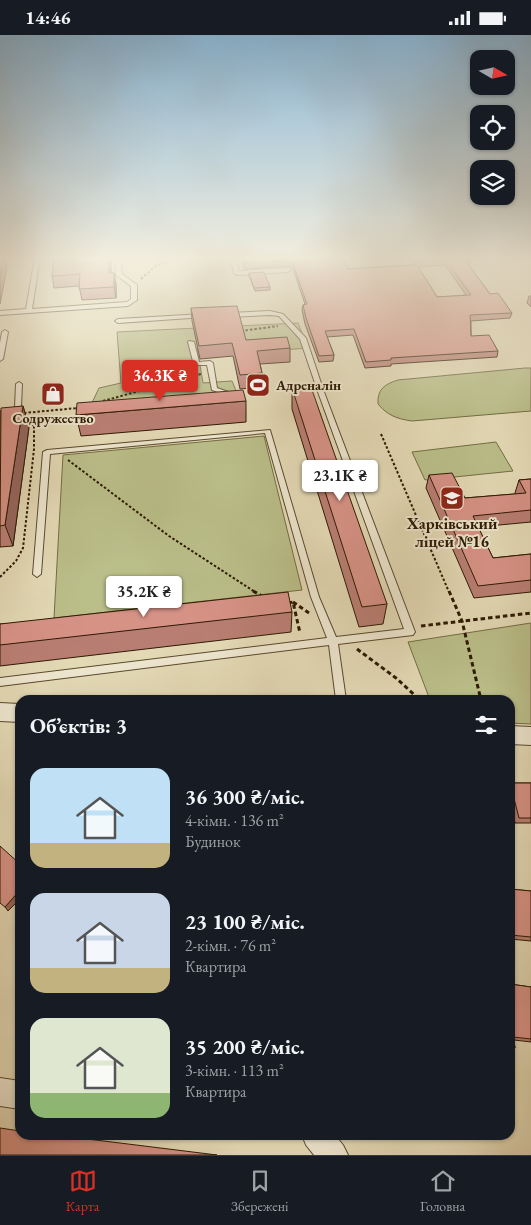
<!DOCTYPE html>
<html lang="uk">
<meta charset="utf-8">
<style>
body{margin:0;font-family:"EB Garamond",serif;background:#20242c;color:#f1f3f6;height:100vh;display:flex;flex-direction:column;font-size:19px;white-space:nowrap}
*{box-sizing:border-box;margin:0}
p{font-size:16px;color:#9ea1a6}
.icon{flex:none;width:28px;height:28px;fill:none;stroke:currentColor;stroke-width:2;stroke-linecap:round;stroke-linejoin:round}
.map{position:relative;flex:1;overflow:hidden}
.sheet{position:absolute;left:15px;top:660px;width:500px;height:445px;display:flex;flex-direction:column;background:#171b24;border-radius:15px;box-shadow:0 1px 4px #0004}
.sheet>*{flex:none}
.needle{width:32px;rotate:99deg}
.buttons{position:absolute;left:470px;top:15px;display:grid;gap:10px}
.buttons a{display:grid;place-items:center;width:45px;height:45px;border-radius:10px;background:#171b24;box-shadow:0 1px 4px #0004;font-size:25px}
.price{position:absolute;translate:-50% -42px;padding:0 11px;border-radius:5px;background:#fff;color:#222;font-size:16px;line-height:32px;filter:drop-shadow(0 1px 2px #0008)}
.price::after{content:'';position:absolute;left:50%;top:30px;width:15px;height:11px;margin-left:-8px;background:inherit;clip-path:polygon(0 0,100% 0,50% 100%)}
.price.selected{background:#d93025;color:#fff}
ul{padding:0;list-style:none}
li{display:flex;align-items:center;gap:15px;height:125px;padding:0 15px}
li span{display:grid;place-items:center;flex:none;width:140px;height:100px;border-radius:15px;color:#555}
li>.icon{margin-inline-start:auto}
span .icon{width:60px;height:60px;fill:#fffc;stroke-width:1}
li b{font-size:21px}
h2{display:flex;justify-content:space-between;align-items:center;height:60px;padding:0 15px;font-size:21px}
.status{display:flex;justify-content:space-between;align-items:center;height:35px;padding:0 25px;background:#171b24;direction:ltr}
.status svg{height:14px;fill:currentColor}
.tabs{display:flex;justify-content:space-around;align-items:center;height:70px;border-top:1px solid #363941;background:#171b24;font-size:14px;color:#9ea1a6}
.tabs a{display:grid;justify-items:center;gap:2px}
.tabs .selected{color:#d93025}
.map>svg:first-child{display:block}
.green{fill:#babe89;stroke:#746c44}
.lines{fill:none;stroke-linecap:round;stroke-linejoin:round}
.lane-casing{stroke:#5a492d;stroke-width:2}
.street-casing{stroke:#5a492d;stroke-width:2}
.path-far1{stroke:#2d1900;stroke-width:2;stroke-dasharray:2.5 2;stroke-linecap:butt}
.path{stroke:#2d1900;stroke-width:3;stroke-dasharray:4.5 3;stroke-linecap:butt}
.lane{fill:#ede6cf;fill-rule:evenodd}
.street{fill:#ede6cf;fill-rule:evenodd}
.wall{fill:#b97e73;stroke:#2d1900;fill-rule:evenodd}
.shaded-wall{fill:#96665e;stroke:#2d1900}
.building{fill:#d79286;stroke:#2d1900}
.labels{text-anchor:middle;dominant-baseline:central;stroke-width:4;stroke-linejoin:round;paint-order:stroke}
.far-poi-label{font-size:14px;font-weight:bold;fill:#2d1900;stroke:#ede6cf;text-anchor:start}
.poi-label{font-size:16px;font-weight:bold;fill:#2d1900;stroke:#ede6cf}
</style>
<div class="status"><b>14:46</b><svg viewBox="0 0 49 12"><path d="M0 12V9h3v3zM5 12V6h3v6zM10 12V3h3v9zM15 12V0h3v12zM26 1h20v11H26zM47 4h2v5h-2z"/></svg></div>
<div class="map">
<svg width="531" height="1120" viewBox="0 0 531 1120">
<rect width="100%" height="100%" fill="#e3d9b5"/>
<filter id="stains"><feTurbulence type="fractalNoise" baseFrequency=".004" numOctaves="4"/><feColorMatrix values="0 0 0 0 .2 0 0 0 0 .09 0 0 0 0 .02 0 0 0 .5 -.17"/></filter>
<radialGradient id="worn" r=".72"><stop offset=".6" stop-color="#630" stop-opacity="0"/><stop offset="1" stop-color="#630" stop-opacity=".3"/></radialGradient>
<path class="green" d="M298,288L308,313L246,318L243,309L197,312L203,348L232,346L244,375L82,389L99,353L121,348L117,297Z
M525,333H531V376L412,386C397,384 387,380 378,369C377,354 385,349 398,345Z
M264,401L302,555L54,583L63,420Z
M496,407L513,436L425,445L412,417Z
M531,588V689L510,688V665H430L408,607Z"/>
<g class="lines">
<g class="lane-casing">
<path id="lane" d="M35,222H40L32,274L127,267L131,264V251L116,240L115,222H120L122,239L137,250V265L128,271L0,280V276L26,274Z
M230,222H235L239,236L288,233L291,235L288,237L237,240L234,238Z
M270,276L283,279L306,303L324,357L415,597L413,600L338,609L346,665H336L329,610L0,651V643L327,603L311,562L265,398L50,419L41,539L37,542L33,539L43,417L47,415L270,395L319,562L336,602L404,594L318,357L300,304L279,281L270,280L229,282L226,280L229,278Z
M203,279L206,281L205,282L118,288L115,286L118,284Z
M5,295L8,297L3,324L0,326V308L2,297Z
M189,306L194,307L199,327L210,326L213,328L217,353L234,359V361H230L212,355L207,330H194L188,307Z
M19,347L22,349L21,372L18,374L15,372L16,349Z"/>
</g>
<g class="street-casing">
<path id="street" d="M0,668L20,669V687L0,686Z
M510,691L531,692V710L510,709Z
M0,1043L20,1046V1074L0,1071Z
M302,1100H335L343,1110L348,1120H314L306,1110Z"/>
</g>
<path class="path-far1" d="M141,244L157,230L183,222
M241,296L278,291
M103,366L201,339
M24,378L78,373
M381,399L449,557
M68,425L169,501L255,557
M0,542L16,526L23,513L34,414V390L26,389"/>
<path class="path" d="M253,556L262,561
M449,556L462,586L481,665
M293,567L309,578
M288,568L293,567L300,598
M421,591L531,578
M357,614L396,643L420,665"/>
<use href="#lane" class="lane"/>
<use href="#street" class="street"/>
</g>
<path class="wall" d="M54,222H111V238H114L116,249V263L82,265L79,251L54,253L52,241Z
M241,222H342L348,234L412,230L407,222H468L470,225L469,230L490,259L512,278L510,283L471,286V301L498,316L497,322L391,329V331L365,333L353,300L327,302L334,320L333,326L319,327L305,289L302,275L303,270L305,269L293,234L289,231L244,234ZM445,230L466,260L437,262L418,232Z
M249,238L270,252V255L255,256L249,241Z
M529,261H531V272L527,268Z
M191,273L246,305L290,313V327L260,329L262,338V352L240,354L233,321L200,324L192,286Z
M292,353L387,569L383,589L359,592L292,374Z
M246,366V387L81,401L76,380Z
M23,371L29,392L13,511L0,512V376Z
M429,440L465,463L515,459V458L519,445L531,444V487L478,492L493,523L531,519V557L474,563L426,453Z
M292,577L291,597L0,631V589Z
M510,748H531V788H515L510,765Z
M510,854L531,856V906L510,904Z
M510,949L531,952V1007L514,1005L515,1013L511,1016Z"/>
<path class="shaded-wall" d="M4,222L7,233L0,269V242Z
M109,222H111V249L109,238Z
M114,238L116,249V263L114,252Z
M23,371L29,392L13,511L5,490Z
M20,855V864L8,876L5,872Z"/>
<path class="building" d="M0,222H4L0,242Z
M54,222H109V238H114V252L79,254L80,239L52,241Z
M242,222H342L348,234L417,230L437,262L471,260L446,225L414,227L411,222H468L470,225H465L490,259L498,258L512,278L470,280L471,301L489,300L498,316L391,323V325L366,327L354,294L325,296L334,320L319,321L306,283L303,270L307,269L293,229L289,226L243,228Z
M264,237L270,252L254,253L249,238Z
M237,271L246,305L287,302L290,313L257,316L262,338L240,340L232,308L199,311L191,273Z
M311,352L387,569L362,572L292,353Z
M243,355L246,366L76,380L77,368Z
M23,371L5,490L0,491L1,373Z
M452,438L465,463L526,458L519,445L531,444V475L473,481L493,523L531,519V545L478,551L429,440Z
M288,557L292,577L0,610V589Z
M510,748H531V783H519Z
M0,811L20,829V855L5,872L0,868Z
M510,854L531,856V902L510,900Z
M510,949L531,952V1004L513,1002L515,1013H510Z
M0,1093L20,1096V1100H55L217,1120H0Z"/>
<linearGradient id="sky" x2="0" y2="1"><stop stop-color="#89b5d5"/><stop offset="0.59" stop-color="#f2eede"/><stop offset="1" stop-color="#f2eede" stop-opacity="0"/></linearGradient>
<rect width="531" height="379" fill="url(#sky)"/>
<defs>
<g id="stadium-square" transform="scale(1.25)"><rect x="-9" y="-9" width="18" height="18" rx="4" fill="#8f2418" stroke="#ede6cf"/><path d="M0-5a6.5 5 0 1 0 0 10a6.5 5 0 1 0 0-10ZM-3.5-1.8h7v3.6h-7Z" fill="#fff"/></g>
<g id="shop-square" transform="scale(1.25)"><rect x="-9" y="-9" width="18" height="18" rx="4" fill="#8f2418" stroke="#ede6cf"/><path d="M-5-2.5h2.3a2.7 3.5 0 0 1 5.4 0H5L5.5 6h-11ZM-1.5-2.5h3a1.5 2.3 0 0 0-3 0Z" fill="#fff"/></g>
<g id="school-square" transform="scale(1.25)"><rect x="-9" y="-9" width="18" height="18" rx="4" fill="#8f2418" stroke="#ede6cf"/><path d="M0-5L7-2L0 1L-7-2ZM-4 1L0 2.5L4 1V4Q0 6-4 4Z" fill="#fff"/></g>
</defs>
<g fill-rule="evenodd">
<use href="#stadium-square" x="258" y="350"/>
<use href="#shop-square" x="53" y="359"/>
<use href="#school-square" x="452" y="463"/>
</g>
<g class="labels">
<g class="far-poi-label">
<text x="276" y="350">Адреналін</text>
<text x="53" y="383" text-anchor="middle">Содружество</text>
</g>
<g class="poi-label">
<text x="452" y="488">Харківський<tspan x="452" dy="18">ліцей №16</tspan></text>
</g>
</g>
<rect width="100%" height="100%" filter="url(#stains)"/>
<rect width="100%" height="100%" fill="url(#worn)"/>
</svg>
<div class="buttons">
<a><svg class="needle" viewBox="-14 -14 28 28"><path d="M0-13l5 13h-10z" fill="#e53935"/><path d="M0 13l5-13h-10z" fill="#9ea1a6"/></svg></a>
<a><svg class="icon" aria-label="locate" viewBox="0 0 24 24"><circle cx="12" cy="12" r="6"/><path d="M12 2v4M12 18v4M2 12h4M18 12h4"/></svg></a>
<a><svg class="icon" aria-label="layers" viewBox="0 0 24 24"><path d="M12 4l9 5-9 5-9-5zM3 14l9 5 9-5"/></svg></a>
</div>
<b class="price selected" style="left:160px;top:367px">36.3K ₴</b>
<b class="price" style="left:340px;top:467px">23.1K ₴</b>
<b class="price" style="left:144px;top:583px">35.2K ₴</b>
<section class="sheet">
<h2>Об’єктів: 3<svg class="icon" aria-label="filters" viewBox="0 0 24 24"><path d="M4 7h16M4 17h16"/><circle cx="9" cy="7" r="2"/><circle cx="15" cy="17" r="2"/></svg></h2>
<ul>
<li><span style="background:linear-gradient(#bfe0f5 75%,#c2b280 0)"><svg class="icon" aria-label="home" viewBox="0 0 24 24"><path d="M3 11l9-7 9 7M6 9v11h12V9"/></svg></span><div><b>36 300 ₴/міс.</b><p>4-кімн. · 136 m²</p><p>Будинок</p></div></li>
<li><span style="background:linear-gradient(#c9d6e8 75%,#c2b280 0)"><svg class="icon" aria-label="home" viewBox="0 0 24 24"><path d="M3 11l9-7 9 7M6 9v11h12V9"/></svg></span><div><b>23 100 ₴/міс.</b><p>2-кімн. · 76 m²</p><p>Квартира</p></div></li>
<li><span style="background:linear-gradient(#dfe7d0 75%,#8fb573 0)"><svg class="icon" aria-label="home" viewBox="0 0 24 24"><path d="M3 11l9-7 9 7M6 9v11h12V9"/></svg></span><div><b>35 200 ₴/міс.</b><p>3-кімн. · 113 m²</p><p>Квартира</p></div></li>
</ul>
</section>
</div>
<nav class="tabs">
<a class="selected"><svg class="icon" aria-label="map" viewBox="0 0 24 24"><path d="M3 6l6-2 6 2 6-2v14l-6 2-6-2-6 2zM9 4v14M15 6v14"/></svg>Карта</a>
<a><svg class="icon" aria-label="saved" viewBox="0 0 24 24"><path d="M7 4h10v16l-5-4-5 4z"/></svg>Збережені</a>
<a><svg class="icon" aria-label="home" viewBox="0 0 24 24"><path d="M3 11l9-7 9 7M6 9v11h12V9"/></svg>Головна</a>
</nav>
